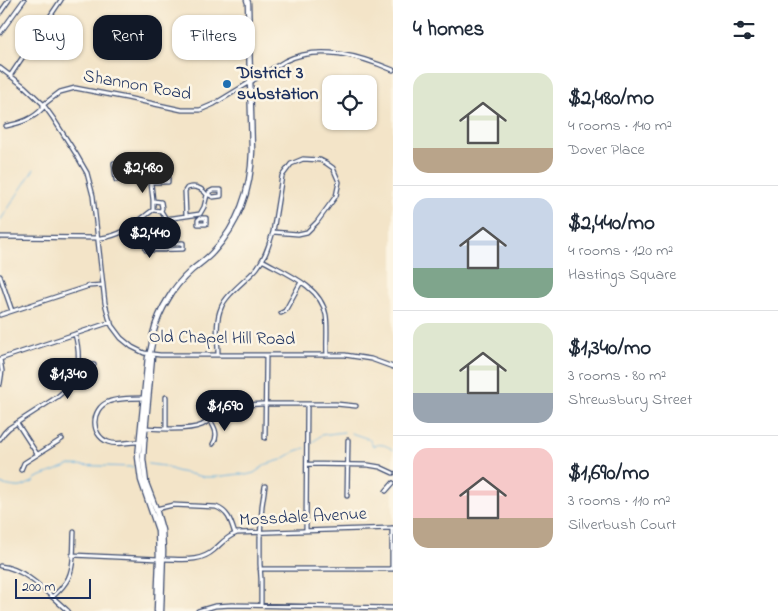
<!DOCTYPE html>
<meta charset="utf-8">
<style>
body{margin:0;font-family:"Indie Flower",sans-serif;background:#f6f6f7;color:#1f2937;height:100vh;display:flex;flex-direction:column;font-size:19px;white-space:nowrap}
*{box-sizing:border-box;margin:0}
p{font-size:16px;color:#747a83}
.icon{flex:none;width:28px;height:28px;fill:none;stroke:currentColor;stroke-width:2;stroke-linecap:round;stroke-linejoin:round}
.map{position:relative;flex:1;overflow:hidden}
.sheet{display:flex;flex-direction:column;background:#fff;width:385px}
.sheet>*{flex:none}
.top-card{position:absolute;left:15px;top:15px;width:302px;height:45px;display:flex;gap:10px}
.buttons{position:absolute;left:322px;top:75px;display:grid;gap:10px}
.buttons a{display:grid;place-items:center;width:55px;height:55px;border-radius:10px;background:#fff;box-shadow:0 1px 4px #0004;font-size:25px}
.scale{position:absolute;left:15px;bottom:12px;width:76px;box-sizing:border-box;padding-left:5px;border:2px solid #1b2f5e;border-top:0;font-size:14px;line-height:18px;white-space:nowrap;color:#1b2f5e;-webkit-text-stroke:4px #fcf5e5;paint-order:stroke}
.price{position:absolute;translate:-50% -42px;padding:0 11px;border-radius:18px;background:#111827;color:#fff;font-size:16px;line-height:32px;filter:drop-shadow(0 1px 2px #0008)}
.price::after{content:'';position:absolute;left:50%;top:30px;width:15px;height:11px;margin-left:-8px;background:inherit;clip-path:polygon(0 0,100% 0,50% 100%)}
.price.active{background:#222;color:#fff}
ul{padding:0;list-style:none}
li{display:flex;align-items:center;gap:15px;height:125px;padding:0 20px}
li+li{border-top:1px solid #e0e1e3}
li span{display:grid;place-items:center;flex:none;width:140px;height:100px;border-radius:15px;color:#555}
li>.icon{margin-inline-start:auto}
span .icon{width:60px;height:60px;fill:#fffc;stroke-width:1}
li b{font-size:21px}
h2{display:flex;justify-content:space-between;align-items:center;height:60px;padding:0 20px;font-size:21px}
.pill{padding:0 18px;border-radius:15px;background:#fff;box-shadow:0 1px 4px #0004;font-size:18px;line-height:45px}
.pill.active{background:#111827;color:#fff}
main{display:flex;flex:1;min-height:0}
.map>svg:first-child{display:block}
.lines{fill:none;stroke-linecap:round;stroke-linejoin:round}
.stream{stroke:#69b2e1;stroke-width:1}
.minor-casing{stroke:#3b4a6e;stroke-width:5.5}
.major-casing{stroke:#3b4a6e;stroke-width:7}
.minor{stroke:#fff;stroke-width:3}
.major{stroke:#fff;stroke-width:4.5}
.poi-dot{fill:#1f6fb2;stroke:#fcf5e5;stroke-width:2}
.labels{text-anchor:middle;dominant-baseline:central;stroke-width:5;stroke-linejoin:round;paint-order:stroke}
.poi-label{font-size:18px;font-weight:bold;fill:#1b2f5e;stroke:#fcf5e5;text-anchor:start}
.street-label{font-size:18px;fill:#1b2f5e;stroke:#fcf5e5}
</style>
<main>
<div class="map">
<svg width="393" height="611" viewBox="0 0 393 611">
<rect width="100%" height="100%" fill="#fcf5e5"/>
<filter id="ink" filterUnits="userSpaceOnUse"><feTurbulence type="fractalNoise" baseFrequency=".02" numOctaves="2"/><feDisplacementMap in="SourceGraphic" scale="10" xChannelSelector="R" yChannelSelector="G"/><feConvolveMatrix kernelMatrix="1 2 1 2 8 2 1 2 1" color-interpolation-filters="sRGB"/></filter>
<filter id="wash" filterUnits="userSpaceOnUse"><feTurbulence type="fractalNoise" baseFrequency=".0096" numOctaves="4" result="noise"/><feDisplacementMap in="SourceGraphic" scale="20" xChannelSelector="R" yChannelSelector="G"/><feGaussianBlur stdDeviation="1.12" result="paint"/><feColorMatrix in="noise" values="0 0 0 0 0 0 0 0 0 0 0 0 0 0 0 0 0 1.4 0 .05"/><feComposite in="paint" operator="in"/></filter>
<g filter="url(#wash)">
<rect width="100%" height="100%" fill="#f3e4c8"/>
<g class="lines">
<path class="stream" d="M0,221L34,169
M351,433L369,439L373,446C381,443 386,445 393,450
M310,445L321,435L344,432
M148,464L164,466L176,471L204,477H215L240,474L246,475L254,473L267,464L281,460L296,451L305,448
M0,484C5,485 16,488 21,487C25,486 29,483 33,482L36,478L70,465L133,467"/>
</g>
</g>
<g filter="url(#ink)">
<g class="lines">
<g class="minor-casing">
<path id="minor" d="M0,13L9,0
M0,33L24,0
M0,68L25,87L43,104L53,118L76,154L87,173L93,196L105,303L109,318L112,326L121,338L132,347L144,353L160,355H345L371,359L393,367
M10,76L61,0
M6,126C21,123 33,119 43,108V105L60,92L75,88L127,98L182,110H200L214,104L285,61C319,44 360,56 393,70
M303,159L320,160L326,163L333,168L339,182L336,196L317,222L307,232L298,234L273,232L282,176L291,164Z
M124,173L141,171L142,174L140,177L116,180L114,163L123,162L125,179
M142,174L150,175L153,172L152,158H168V182H151
M150,175L153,200V210
M213,190H221V196L213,197L209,195V192Z
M153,201L161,202L162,208L161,211
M186,216L185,191L187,188C196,185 202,188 207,195
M200,218H206V224H198V220Z
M166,219L200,214L204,207L207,195H209
M0,237L101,238C125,235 135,223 153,210L161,211L166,219
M145,243H183V249L146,250Z
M165,250L163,229L166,219
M262,260C285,273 321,286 326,315C328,328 326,342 327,355
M0,276L12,311
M281,313L285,311L301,282
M0,315L89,286L103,285
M218,355C218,340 215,322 221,308C226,294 247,280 257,268C266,257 269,244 273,232
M0,359L111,322
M0,359L2,371L0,384
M78,363L94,365
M166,397V428
M205,401C200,417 224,427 213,444
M244,405L262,404H336L356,406
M17,423L37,454
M146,428C160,429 189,431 202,425C214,419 218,410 232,406
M265,438L266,355
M0,439L4,433L9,428L57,397C79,381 82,360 75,334
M139,442C129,441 118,446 108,442C90,435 91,409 108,402C117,398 134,398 144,398
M307,464L368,465L380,467L393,473
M21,470L24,463L62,439
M386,491L393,483
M347,496L348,440
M156,509L173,505L216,507C229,512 231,522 235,534
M392,528V569
M306,531L307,404
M72,555L159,559
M163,559C181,559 199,563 214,550C222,543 226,537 237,533L393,528
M0,566C26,568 49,595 68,611
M260,569H393
M52,597C57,593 62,588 66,582C75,569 73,548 74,532
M261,605V579L260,564V538L262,506L265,486
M198,611L215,606L232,605L393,608"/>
</g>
<g class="major-casing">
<path id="major" d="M150,354L152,357L144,442L143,459L146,483L156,509L162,530L163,551L161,611
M157,611L159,559L158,530L141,480L138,457L148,357C152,350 152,342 153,334C156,322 161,310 168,299C174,288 183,278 192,270C199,264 207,259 213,252C239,224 251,189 252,151L248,3L247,0"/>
</g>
<use href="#minor" class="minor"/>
<use href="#major" class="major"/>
</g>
</g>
<circle class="poi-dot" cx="227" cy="84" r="5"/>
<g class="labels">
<g class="poi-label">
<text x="237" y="74">District 3<tspan x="237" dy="21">substation</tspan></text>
</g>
<g class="street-label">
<text transform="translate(137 86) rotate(10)">Shannon Road</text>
<text transform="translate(222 339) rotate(1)">Old Chapel Hill Road</text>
<text transform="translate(303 518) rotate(-3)">Mossdale Avenue</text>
</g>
</g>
</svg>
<div class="buttons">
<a><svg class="icon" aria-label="locate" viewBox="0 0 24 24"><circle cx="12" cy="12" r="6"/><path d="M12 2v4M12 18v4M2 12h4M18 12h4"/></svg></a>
</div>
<div class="scale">200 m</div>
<b class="price active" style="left:143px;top:194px">$2,480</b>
<b class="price" style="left:150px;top:259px">$2,440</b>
<b class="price" style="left:68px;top:400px">$1,340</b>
<b class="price" style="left:225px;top:432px">$1,690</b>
<div class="top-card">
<a class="pill">Buy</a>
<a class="pill active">Rent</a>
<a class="pill">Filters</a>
</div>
</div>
<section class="sheet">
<h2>4 homes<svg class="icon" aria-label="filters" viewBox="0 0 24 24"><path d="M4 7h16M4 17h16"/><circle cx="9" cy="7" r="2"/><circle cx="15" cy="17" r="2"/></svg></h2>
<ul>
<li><span style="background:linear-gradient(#dfe7d0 75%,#b9a48a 0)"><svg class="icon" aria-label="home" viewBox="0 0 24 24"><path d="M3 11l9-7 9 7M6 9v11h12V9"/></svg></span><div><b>$2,480/mo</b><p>4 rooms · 140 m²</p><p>Dover Place</p></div></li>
<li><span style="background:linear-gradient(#c9d6e8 70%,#7fa58c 0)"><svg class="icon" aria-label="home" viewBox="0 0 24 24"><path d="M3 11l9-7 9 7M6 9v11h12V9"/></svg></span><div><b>$2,440/mo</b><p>4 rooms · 120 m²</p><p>Hastings Square</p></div></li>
<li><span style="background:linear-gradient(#dfe7d0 70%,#9aa5b1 0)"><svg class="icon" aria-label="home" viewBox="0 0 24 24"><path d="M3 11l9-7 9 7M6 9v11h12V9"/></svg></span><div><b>$1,340/mo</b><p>3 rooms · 80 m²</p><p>Shrewsbury Street</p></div></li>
<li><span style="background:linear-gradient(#f6c9c9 70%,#b9a48a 0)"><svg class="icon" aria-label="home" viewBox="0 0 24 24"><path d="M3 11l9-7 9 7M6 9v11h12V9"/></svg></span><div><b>$1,690/mo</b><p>3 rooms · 110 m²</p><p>Silverbush Court</p></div></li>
</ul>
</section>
</main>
